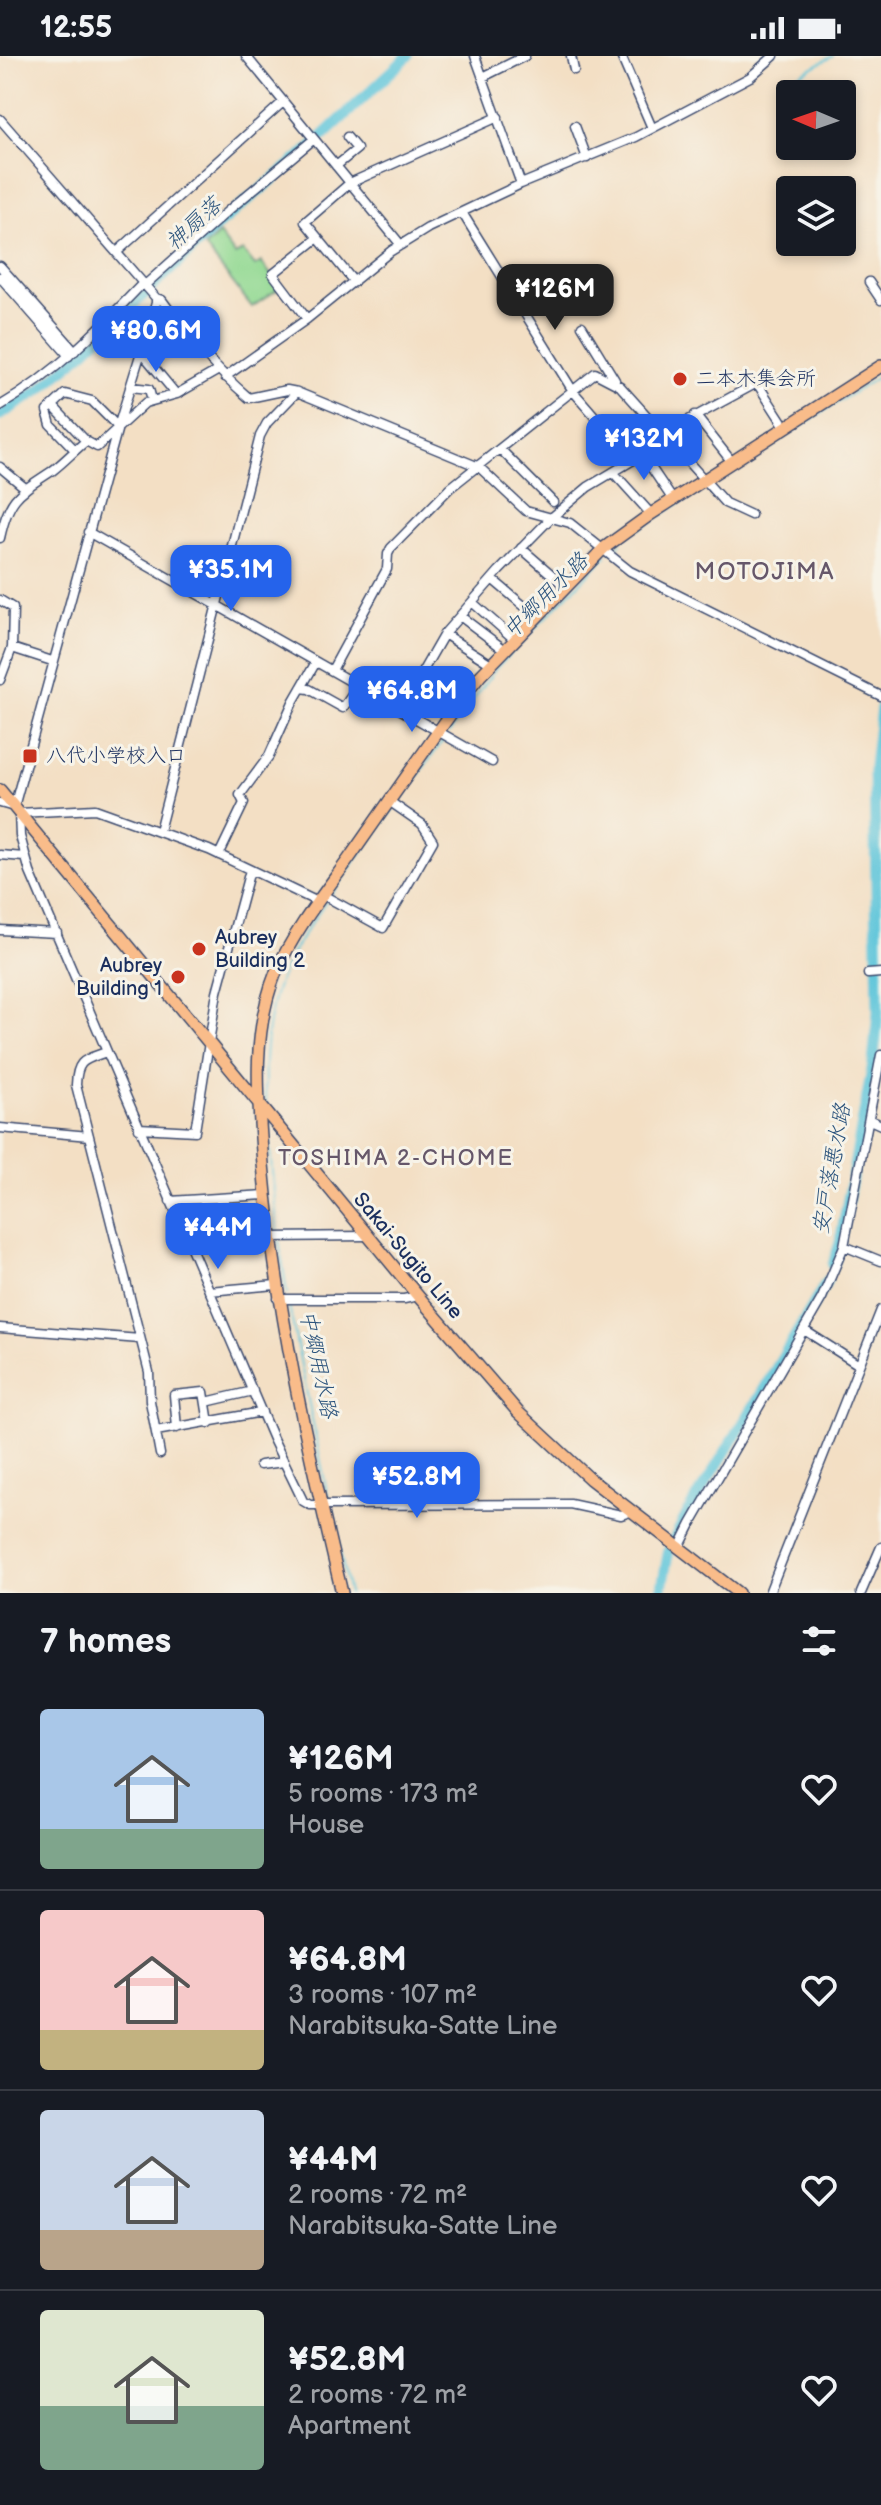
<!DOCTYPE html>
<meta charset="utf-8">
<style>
body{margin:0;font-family:"Balsamiq Sans","Klee One",sans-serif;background:#20242c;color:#f1f3f6;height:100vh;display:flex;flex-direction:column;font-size:30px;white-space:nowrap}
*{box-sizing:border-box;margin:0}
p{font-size:26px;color:#9ea1a6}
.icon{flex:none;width:44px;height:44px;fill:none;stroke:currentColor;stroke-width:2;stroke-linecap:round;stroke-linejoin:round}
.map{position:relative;height:1537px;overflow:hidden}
.drawer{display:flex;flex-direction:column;background:#171b24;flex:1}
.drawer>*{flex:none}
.needle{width:52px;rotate:272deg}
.tools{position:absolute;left:776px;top:24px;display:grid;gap:16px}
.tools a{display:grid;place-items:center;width:80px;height:80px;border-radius:8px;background:#171b24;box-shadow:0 4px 12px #0003;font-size:40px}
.price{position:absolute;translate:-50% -68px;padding:0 18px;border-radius:16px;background:#2563eb;color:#fff;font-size:26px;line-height:52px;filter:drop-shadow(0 2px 4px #0008)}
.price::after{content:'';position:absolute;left:50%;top:48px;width:24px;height:18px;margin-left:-12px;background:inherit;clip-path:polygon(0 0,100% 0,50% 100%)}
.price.on{background:#222;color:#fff}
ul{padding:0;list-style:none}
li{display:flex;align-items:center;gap:24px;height:200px;padding:0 40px}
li+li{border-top:2px solid #363941}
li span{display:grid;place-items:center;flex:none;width:224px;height:160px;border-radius:8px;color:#555}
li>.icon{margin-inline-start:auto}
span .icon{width:96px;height:96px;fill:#fffc;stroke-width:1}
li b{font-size:34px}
h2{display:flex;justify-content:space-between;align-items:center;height:96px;padding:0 40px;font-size:34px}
.status{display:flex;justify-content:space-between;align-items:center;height:56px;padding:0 40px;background:#171b24;direction:ltr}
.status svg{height:22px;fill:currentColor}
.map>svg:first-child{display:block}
.green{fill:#93d993;stroke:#578478;stroke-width:2}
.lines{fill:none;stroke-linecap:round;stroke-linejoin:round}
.stream{stroke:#5dc5da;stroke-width:2}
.river{stroke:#5dc5da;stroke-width:11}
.minor-casing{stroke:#3b496d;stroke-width:11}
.major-casing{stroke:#3b496d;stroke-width:14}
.minor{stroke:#fff;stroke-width:8}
.major{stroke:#f9bc8a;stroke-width:11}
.poi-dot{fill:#c8321e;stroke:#f7f3e8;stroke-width:3}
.labels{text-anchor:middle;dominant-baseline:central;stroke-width:6;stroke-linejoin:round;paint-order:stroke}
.poi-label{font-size:20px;fill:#1b2f5e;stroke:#f7f3e8;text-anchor:start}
.street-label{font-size:20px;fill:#1b2f5e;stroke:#f7f3e8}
.water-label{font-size:22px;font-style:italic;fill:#2c547d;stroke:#f7f3e8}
.neighbourhood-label{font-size:22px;letter-spacing:2px;fill:#66576a;stroke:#f7f3e8}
.quarter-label{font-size:24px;letter-spacing:2px;fill:#66576a;stroke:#f7f3e8}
</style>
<div class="status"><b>12:55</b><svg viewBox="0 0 49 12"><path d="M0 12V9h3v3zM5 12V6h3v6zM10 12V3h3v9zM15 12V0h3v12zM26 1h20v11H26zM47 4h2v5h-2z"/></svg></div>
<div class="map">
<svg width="881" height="1537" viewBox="0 0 881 1537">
<rect width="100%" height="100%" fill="#f7f3e8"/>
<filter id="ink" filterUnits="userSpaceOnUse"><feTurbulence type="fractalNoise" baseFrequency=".0125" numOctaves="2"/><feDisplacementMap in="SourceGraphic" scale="16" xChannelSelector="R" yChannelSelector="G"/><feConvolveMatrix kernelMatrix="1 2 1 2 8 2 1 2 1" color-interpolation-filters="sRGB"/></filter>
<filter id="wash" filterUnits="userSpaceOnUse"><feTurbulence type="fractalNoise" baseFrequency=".006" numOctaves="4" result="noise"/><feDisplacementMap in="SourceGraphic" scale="32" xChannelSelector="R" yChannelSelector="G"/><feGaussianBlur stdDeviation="1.8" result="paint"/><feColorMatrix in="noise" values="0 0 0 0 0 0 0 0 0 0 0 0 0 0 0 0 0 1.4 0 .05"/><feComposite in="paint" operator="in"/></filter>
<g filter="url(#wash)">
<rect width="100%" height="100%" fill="#f3dfc4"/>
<path class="green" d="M219,178L235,199L243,195L255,210L261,206L281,231L252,251L205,191Z"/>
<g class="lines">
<path class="stream" d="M784,27L833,0
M710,428L881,319
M639,473L704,431
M611,495L621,487
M449,677L498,610L606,500
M397,748L445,682
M331,838L393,753
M266,1048C262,1000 267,944 290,901C300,881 315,863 327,844
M269,1083L278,1179
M279,1185L287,1238
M288,1245L329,1446
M330,1452L349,1537"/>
<path class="river" d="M0,359L40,334L77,302L218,169L307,95L408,0
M833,1209L840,1187L873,1008L878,956L874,711L881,652
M661,1537L669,1493L688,1456L757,1345L827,1225"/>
</g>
</g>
<g filter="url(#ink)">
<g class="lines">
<g class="minor-casing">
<path id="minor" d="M246,0L401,189
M475,0L521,128
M571,0L574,14
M621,0L652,72
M483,21L525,0
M0,63L156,242V247L118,371L14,751L0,747
M575,70L587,102
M336,110L357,93L347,81
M463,158L573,335L633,404
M117,196L283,46
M0,210L75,295
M0,221L69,300
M354,226L305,166L350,127L498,61
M869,226L881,244
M145,229L230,153L314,83
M156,242L162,244C190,283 213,311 249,342L287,334L297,336L479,411L526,455L570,467L630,515L881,640
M307,263L273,218L318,182
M582,270L615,324
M142,297L176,338
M225,321L307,263L391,195L428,172L521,128L636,81L750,21L774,0
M130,331L149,333L152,344
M52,349L86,385
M0,350C55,318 99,273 143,227
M695,359L732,406
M75,394L51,369L47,355L65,338L92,345L118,371
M501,394L553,446
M642,398L673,444
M0,411L24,431
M613,416L651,458
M88,476L492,706
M0,482C9,440 19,437 52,415C64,406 74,395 86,385L97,391L145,347L177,338L217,315
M521,492L566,531
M492,523L537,561
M0,544L13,552L12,592L0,624
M472,546L515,584
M460,560L505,594
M444,578L491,608
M12,592L52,605
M332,614L387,513L388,498L391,492L450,432L595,317L620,330L725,447L751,459
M301,632L309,633L343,652L358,630
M401,653L444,578L499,515L551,462L588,431L645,397L670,374L757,327L786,372
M159,775L260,380L267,367L297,336
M0,799L24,801
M219,799L244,747L240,739L269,700L293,646L316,606
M323,839L383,872L433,785L422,768L389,745
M318,846L209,794L95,753L19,757L20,780L30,816L273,1383L303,1445L310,1449H322L570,1448L621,1459L630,1456
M0,874L57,877
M868,918L881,917
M106,996C85,1004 77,1003 76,1029L149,1316L150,1345L160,1398
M870,1064L881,1069
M0,1072L89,1080
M139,1072L195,1075L217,936L250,814
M170,1145L266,1139
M270,1181L368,1180
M844,1190L881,1205
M209,1235L276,1229
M278,1243H404L418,1240
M0,1272L140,1283
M804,1274L859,1309
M206,1346L253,1335
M177,1372L174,1339L204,1336L209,1367
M156,1375L262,1356
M260,1409L284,1406
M679,1492L691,1468L822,1242L844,1190L881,999
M769,1537L881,1254
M861,1537L881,1491"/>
</g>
<g class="major-casing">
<path id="major" d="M0,734L418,1240L518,1356L590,1423L738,1537
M342,1537C308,1395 276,1254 263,1108C258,1043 251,978 276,916C294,875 322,840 348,804C385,751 422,698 460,645L480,620L604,492L651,458L881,310"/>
</g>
<use href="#minor" class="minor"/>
<use href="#major" class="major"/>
</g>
</g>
<g class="poi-dot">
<circle cx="680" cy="323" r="8"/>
<rect x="22" y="692" width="16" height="16" rx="4"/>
<circle cx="199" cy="893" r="8"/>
<circle cx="178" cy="921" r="8"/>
</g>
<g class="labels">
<g class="poi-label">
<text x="696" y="323">二本木集会所</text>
<text x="46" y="700">八代小学校入口</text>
<text x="215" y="882">Aubrey<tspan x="215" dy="23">Building 2</tspan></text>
<text x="162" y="910" text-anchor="end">Aubrey<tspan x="162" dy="23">Building 1</tspan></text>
</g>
<g class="street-label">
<text transform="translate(408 1200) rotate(50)">Sakai-Sugito Line</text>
</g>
<g class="water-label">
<text transform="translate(194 168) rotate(-42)">神扇落</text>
<text transform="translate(546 540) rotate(-45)">中郷用水路</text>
<text transform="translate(832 1113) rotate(-80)">安戸落悪水路</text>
<text transform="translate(318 1308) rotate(78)">中郷用水路</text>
</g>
<g class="neighbourhood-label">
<text x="396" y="1102">TOSHIMA 2-CHOME</text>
</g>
<g class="quarter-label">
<text x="765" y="515">MOTOJIMA</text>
</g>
</g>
</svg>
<div class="tools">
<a><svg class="needle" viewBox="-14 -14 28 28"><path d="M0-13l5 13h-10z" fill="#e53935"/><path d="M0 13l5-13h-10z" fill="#9ea1a6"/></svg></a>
<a><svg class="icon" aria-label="layers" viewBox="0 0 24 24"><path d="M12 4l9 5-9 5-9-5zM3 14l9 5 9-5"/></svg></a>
</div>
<b class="price on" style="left:555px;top:276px">¥126M</b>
<b class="price" style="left:156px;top:318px">¥80.6M</b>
<b class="price" style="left:644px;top:426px">¥132M</b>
<b class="price" style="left:231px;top:557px">¥35.1M</b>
<b class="price" style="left:412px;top:678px">¥64.8M</b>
<b class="price" style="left:218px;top:1215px">¥44M</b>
<b class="price" style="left:417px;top:1464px">¥52.8M</b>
</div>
<section class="drawer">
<h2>7 homes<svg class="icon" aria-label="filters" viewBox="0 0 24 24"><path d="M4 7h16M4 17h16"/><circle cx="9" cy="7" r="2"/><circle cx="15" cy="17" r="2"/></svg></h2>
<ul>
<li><span style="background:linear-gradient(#a9c7e8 75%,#7fa58c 0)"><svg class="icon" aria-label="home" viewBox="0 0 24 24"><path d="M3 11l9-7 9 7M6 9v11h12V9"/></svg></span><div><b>¥126M</b><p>5 rooms · 173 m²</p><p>House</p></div><svg class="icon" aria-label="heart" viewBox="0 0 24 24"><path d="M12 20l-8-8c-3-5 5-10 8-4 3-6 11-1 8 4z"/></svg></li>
<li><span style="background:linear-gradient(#f6c9c9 75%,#c2b280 0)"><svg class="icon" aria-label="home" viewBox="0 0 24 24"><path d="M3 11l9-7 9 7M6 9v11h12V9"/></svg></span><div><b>¥64.8M</b><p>3 rooms · 107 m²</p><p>Narabitsuka-Satte Line</p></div><svg class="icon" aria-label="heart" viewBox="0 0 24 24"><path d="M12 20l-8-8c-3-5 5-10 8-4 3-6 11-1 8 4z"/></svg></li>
<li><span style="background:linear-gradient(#c9d6e8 75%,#b9a48a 0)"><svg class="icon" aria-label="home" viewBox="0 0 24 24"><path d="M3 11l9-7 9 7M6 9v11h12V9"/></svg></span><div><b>¥44M</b><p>2 rooms · 72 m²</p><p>Narabitsuka-Satte Line</p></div><svg class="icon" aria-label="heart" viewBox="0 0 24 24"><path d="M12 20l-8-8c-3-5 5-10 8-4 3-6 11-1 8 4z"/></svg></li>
<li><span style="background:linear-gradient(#dfe7d0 60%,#7fa58c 0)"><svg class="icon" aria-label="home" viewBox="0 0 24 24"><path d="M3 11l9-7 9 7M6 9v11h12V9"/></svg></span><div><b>¥52.8M</b><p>2 rooms · 72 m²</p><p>Apartment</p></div><svg class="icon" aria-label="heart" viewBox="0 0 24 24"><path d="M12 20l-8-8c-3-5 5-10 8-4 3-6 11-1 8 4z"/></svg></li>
</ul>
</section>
